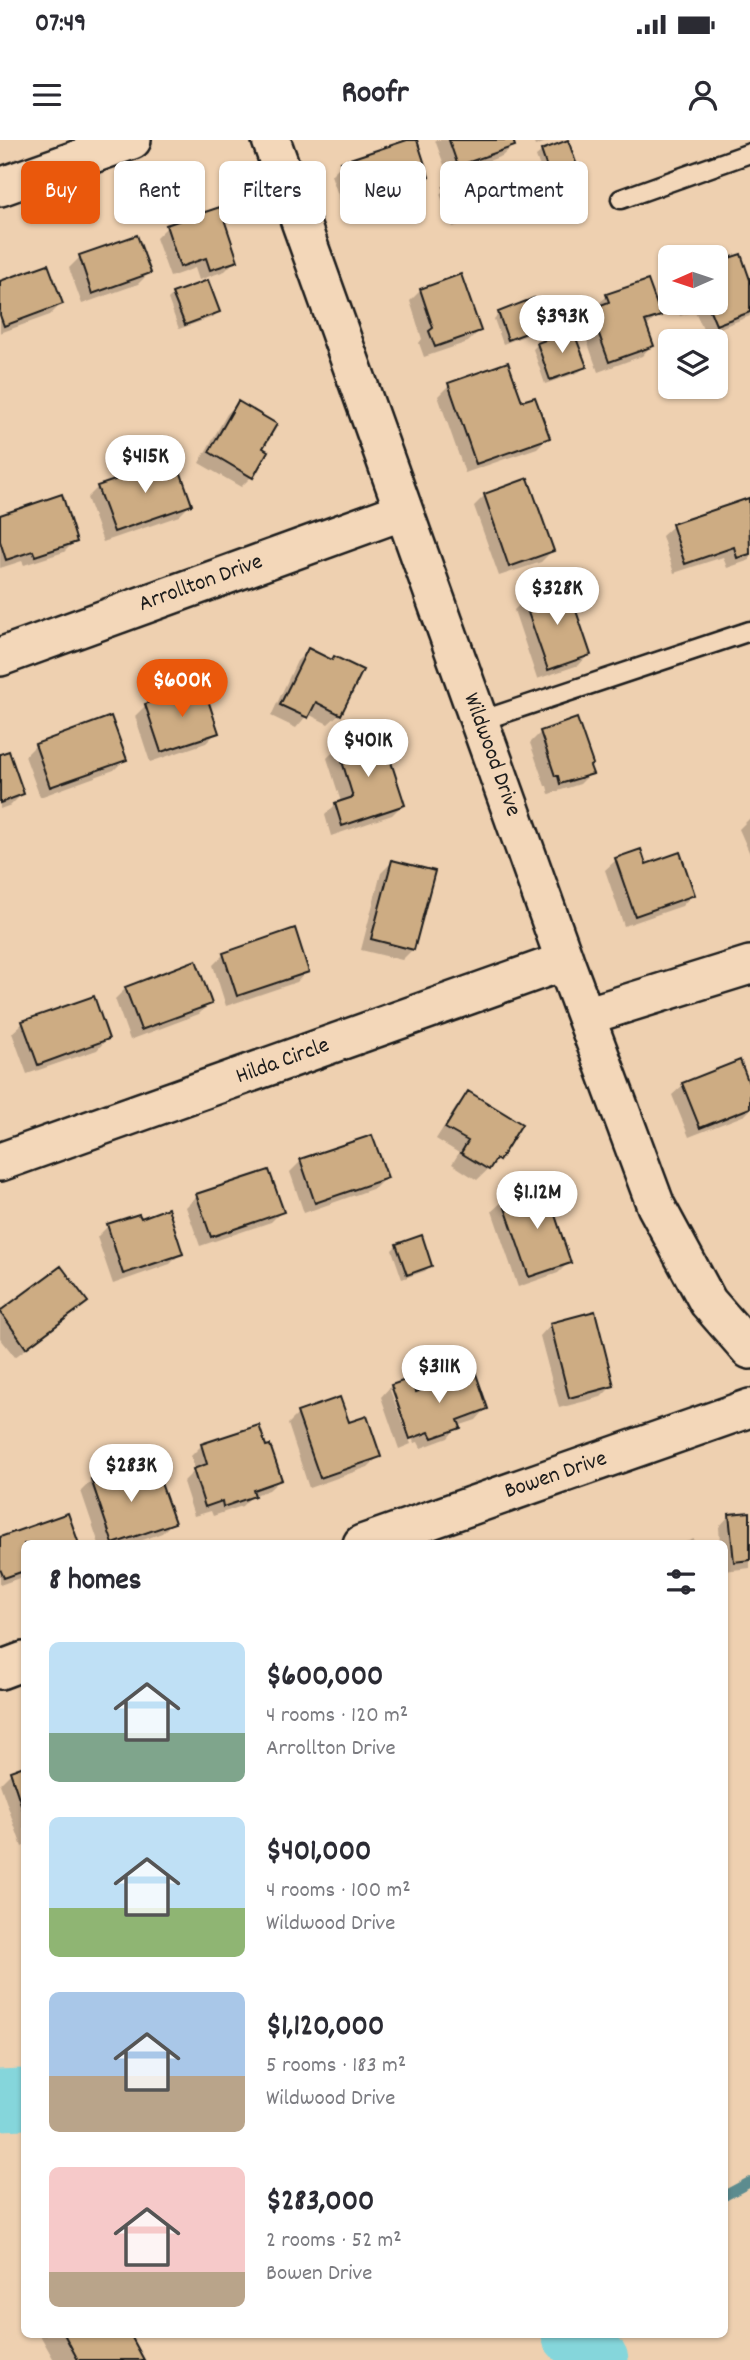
<!DOCTYPE html>
<meta charset="utf-8">
<style>
body{margin:0;font-family:Dekko,sans-serif;background:#f2f2f3;color:#2b2b33;height:100vh;display:flex;flex-direction:column;font-size:26px;white-space:nowrap}
*{box-sizing:border-box;margin:0}
p{font-size:23px;color:#7c7c81}
.icon{flex:none;width:38px;height:38px;fill:none;stroke:currentColor;stroke-width:2;stroke-linecap:round;stroke-linejoin:round}
.map{position:relative;flex:1;overflow:hidden}
.side{position:absolute;left:21px;top:1400px;width:707px;height:798px;display:flex;flex-direction:column;background:#fff;border-radius:10px;box-shadow:0 2px 5px #0004}
.side>*{flex:none}
.top-card{position:absolute;left:21px;top:21px;width:709px;height:63px;display:flex;gap:14px}
.needle{width:46px;rotate:267deg}
.controls{position:absolute;left:658px;top:105px;display:grid;gap:14px}
.controls a{display:grid;place-items:center;width:70px;height:70px;border-radius:10px;background:#fff;box-shadow:0 2px 5px #0004;font-size:35px}
.price{position:absolute;translate:-50% -60px;padding:0 16px;border-radius:24px;background:#fff;color:#222;font-size:23px;line-height:46px;filter:drop-shadow(0 2px 4px #0008)}
.price::after{content:'';position:absolute;left:50%;top:42px;width:21px;height:16px;margin-left:-10px;background:inherit;clip-path:polygon(0 0,100% 0,50% 100%)}
.price.current{background:#ea580c;color:#fff}
ul{padding:0;list-style:none}
li{display:flex;align-items:center;gap:21px;height:175px;padding:0 28px}
li span{display:grid;place-items:center;flex:none;width:196px;height:140px;border-radius:10px;color:#555}
li>.icon{margin-inline-start:auto}
span .icon{width:84px;height:84px;fill:#fffc;stroke-width:1}
li b{font-size:30px}
h2{display:flex;justify-content:space-between;align-items:center;height:84px;padding:0 28px;font-size:30px}
.pill{padding:0 24px;border-radius:10px;background:#fff;box-shadow:0 2px 5px #0004;font-size:24px;line-height:63px}
.pill.current{background:#ea580c;color:#fff}
.status{display:flex;justify-content:space-between;align-items:center;height:49px;padding:0 35px;background:#fff;direction:ltr}
.status svg{height:19px;fill:currentColor}
header{display:flex;justify-content:space-between;align-items:center;height:91px;padding:0 28px;background:#fff;font-size:32px;font-weight:800}
.map>svg:first-child{display:block}
.shadow{fill:#0003}
.lines{fill:none;stroke-linecap:round;stroke-linejoin:round}
.stream{stroke:#5b8c8f;stroke-width:10}
.river{stroke:#85d6db;stroke-width:61}
.building{fill:#cdac83;stroke:#1c1c1c;stroke-width:2}
.lane-casing{stroke:#1c1c1c;stroke-width:23}
.street-casing{stroke:#1c1c1c;stroke-width:42}
.lane{stroke:#f3d7b9;stroke-width:18}
.street{stroke:#f3d7b9;stroke-width:37}
.labels{text-anchor:middle;dominant-baseline:central;stroke-width:5;stroke-linejoin:round;paint-order:stroke}
.street-label{font-size:23px;fill:#1c1c1c;stroke:#f3d7b9}
</style>
<div class="status"><b>07:49</b><svg viewBox="0 0 49 12"><path d="M0 12V9h3v3zM5 12V6h3v6zM10 12V3h3v9zM15 12V0h3v12zM26 1h20v11H26zM47 4h2v5h-2z"/></svg></div>
<header><svg class="icon" aria-label="menu" viewBox="0 0 24 24"><path d="M4 6h16M4 12h16M4 18h16"/></svg>Roofr<svg class="icon" aria-label="person" viewBox="0 0 24 24"><circle cx="12" cy="8" r="4"/><path d="M4 21q1-7 8-7t8 7"/></svg></header>
<div class="map">
<svg width="750" height="2220" viewBox="0 0 750 2220">
<rect width="100%" height="100%" fill="#eed0b0"/>
<filter id="ink" filterUnits="userSpaceOnUse"><feTurbulence type="fractalNoise" baseFrequency=".0143" numOctaves="2"/><feDisplacementMap in="SourceGraphic" scale="14" xChannelSelector="R" yChannelSelector="G"/><feConvolveMatrix kernelMatrix="1 2 1 2 8 2 1 2 1" color-interpolation-filters="sRGB"/></filter>
<g filter="url(#ink)">
<path class="shadow" d="M415,0L427,36L416,47L344,72L331,35L342,24Z
M435,0H511L513,6L502,16L448,36Z
M533,0H552L535,6Z
M542,11L577,30L571,35L546,44L536,16Z
M445,49L492,70L487,75L453,87L440,54Z
M167,87L236,120L225,131L199,140L195,128L170,137L156,98Z
M136,97L149,133L138,144L82,164L69,128L80,117Z
M720,116L722,122L750,146V176L705,194L695,171L680,176L676,163H716V117Z
M0,143L61,164L50,175L0,193Z
M421,150L479,191L468,202L424,217L419,203L422,199L410,161Z
M173,154L218,172L213,177L179,189L168,159Z
M607,156L659,175L646,187L652,205L642,216L598,232L580,181Z
M499,173L543,186L538,191L503,204L494,179Z
M538,204L585,227L579,232L545,244L533,209Z
M449,245L521,264L548,297L537,308L465,333L438,256Z
M238,263L261,309L252,336L241,347L199,323L227,274Z
M98,347L190,365L179,376L103,402L87,358Z
M485,355L552,411L541,422L499,436L474,366Z
M748,360L750,420L727,428L723,417L674,433L662,396L673,386Z
M0,376L75,401L64,412L24,425L22,421L0,428Z
M524,460L589,514L579,525L537,539L514,470Z
M308,510L331,521L334,518L339,574L328,584L308,574L296,588L271,576L297,521Z
M146,565L217,592L206,603L150,622L135,576Z
M541,592L588,626L591,633L580,644L549,654L547,646H545L530,603Z
M36,605L125,619L114,630L40,657L25,616Z
M338,607L403,664L392,675L331,696L325,675L336,664L341,662L327,618Z
M0,616L22,654L11,665L0,669Z
M750,678V714L739,689Z
M616,720L645,726L692,755L682,766L624,786L605,730Z
M392,722L413,809L402,820L361,810L381,733Z
M294,791L307,831L297,842L226,866L213,825L223,815Z
M126,848L210,863L199,874L130,900L115,859Z
M23,883L107,899L97,910L27,934L12,893Z
M683,945L750,950V970L745,975L689,997L672,955Z
M469,953L498,1020L477,1040L452,1024L459,1013L436,999L458,964Z
M301,1021L386,1037L375,1048L304,1073L290,1032Z
M197,1056L282,1071L271,1082L200,1106L186,1067Z
M503,1061L569,1122L558,1133L518,1147L492,1071Z
M108,1086L181,1113L170,1124L113,1144L97,1097Z
M397,1105L430,1126L425,1131L402,1139L392,1110Z
M60,1128L86,1162L75,1173L15,1217L0,1198V1173Z
M550,1185L612,1246L601,1257L559,1268L540,1196Z
M410,1240L415,1254L486,1269L476,1280L458,1286L448,1298L421,1308L418,1302L414,1303L394,1250H390L411,1304L399,1309L381,1257L391,1246Z
M298,1274L379,1316L368,1327L309,1348L288,1284Z
M202,1305L280,1340L269,1350L252,1356L242,1366L213,1376L211,1371L194,1376L183,1342L195,1330L191,1316Z
M92,1340L142,1351L173,1382L162,1393L132,1404H99L81,1351Z
M750,1374V1428L724,1431V1404H720L719,1387L729,1376Z
M0,1399L24,1404V1443L22,1437L0,1445Z
M694,1399L696,1404H680Z
M24,1628V1706L22,1707L0,1644L11,1633Z
M128,2194L142,2220H54L40,2195Z"/>
<g class="lines">
<path class="stream" d="M724,2056L750,2042"/>
<path class="river" d="M0,1960L24,1959
M572,2194L598,2220"/>
</g>
<path class="building" d="M407,0H417L429,37L355,62L341,22Z
M449,0H513L515,6L458,26Z
M568,0L579,31L551,40L541,10Z
M481,34L494,70L458,83L444,47Z
M220,67L238,121L210,130L206,118L180,127L166,85Z
M137,95L151,133L92,154L79,115Z
M721,113L723,120L741,114L750,140V172L716,185L707,163H716V117H711Z
M48,124L63,164L4,186L0,175V141Z
M461,134L481,191L435,207L429,191L433,188L420,149Z
M208,140L220,172L185,185L172,153Z
M648,140L661,176L645,181L654,206L609,222L590,169L609,162L606,154Z
M534,158L545,186L508,200L498,172Z
M573,190L587,227L550,240L537,203Z
M508,222L522,261L535,257L550,298L476,324L448,243Z
M238,261L277,284L263,308L268,311L253,338L209,312Z
M176,319L192,365L114,392L97,346Z
M528,338L554,411L509,427L484,354Z
M62,354L77,402L35,416L33,411L6,420L0,401V375Z
M749,358L750,414L737,418L734,407L685,424L672,384Z
M567,444L591,515L548,530L523,458Z
M308,508L332,520L334,516L363,530L341,575L316,562L308,578L280,565Z
M204,548L219,593L161,612L145,564L177,553L178,556Z
M111,576L127,620L50,647L35,604Z
M577,578L593,624L590,626L593,634L560,644L558,636H555L540,591Z
M381,591L405,665L342,686L335,663L353,657L337,605Z
M9,611L24,654L0,663V614Z
M641,709L646,724L680,712L695,755L635,776L615,718Z
M392,720L435,731L414,810L371,799Z
M295,788L309,832L237,856L223,813Z
M196,820L212,864L141,890L125,847Z
M94,856L109,899L38,925L22,881Z
M740,920L750,946V968L700,988L682,943Z
M468,951L522,984L499,1021L496,1019L489,1030L461,1013L468,1001L445,988Z
M372,995L388,1038L315,1063L300,1019Z
M269,1030L284,1072L211,1097L196,1054Z
M545,1045L571,1123L529,1137L502,1059Z
M168,1068L183,1114L123,1134L107,1084L139,1074L141,1078Z
M422,1095L432,1126L407,1135L396,1104Z
M61,1126L88,1162L26,1208L0,1171Z
M595,1171L614,1246L569,1258L550,1183Z
M475,1231L488,1269L458,1280L461,1288L432,1298L429,1292L410,1299L391,1245L411,1238L416,1252Z
M340,1257L349,1282L367,1276L381,1317L320,1338L297,1272Z
M259,1285L266,1306L270,1305L282,1340L253,1350L255,1356L223,1367L222,1361L205,1367L193,1329L207,1324L201,1304Z
M134,1324L143,1349L161,1343L175,1383L113,1404L91,1339Z
M750,1372V1420L734,1422L729,1374Z
M68,1373L79,1404H24V1431L4,1438L0,1429V1397Z
M24,1626V1673L10,1631Z
M64,2194H130L144,2220H78Z"/>
<g class="lines">
<g class="lane-casing">
<path id="lane" d="M621,59L750,13
M480,581L750,491"/>
</g>
<g class="street-casing">
<path id="street" d="M271,0L565,821L656,1066L708,1162L750,1210
M0,47L132,0
M0,517L403,371
M586,876L750,825
M0,1022L565,821
M362,1404L750,1268
M0,1530L24,1521"/>
</g>
<use href="#lane" class="lane"/>
<use href="#street" class="street"/>
</g>
</g>
<g class="labels">
<g class="street-label">
<text transform="translate(201 444) rotate(-20)">Arrollton Drive</text>
<text transform="translate(491 615) rotate(70)">Wildwood Drive</text>
<text transform="translate(283 922) rotate(-20)">Hilda Circle</text>
<text transform="translate(556 1336) rotate(-19)">Bowen Drive</text>
</g>
</g>
</svg>
<div class="controls">
<a><svg class="needle" viewBox="-14 -14 28 28"><path d="M0-13l5 13h-10z" fill="#e53935"/><path d="M0 13l5-13h-10z" fill="#7c7c81"/></svg></a>
<a><svg class="icon" aria-label="layers" viewBox="0 0 24 24"><path d="M12 4l9 5-9 5-9-5zM3 14l9 5 9-5"/></svg></a>
</div>
<b class="price" style="left:562px;top:215px">$393K</b>
<b class="price" style="left:145px;top:355px">$415K</b>
<b class="price" style="left:557px;top:487px">$328K</b>
<b class="price current" style="left:182px;top:579px">$600K</b>
<b class="price" style="left:368px;top:639px">$401K</b>
<b class="price" style="left:537px;top:1091px">$1.12M</b>
<b class="price" style="left:439px;top:1265px">$311K</b>
<b class="price" style="left:131px;top:1364px">$283K</b>
<div class="top-card">
<a class="pill current">Buy</a>
<a class="pill">Rent</a>
<a class="pill">Filters</a>
<a class="pill">New</a>
<a class="pill">Apartment</a>
</div>
<section class="side">
<h2>8 homes<svg class="icon" aria-label="filters" viewBox="0 0 24 24"><path d="M4 7h16M4 17h16"/><circle cx="9" cy="7" r="2"/><circle cx="15" cy="17" r="2"/></svg></h2>
<ul>
<li><span style="background:linear-gradient(#bfe0f5 65%,#7fa58c 0)"><svg class="icon" aria-label="home" viewBox="0 0 24 24"><path d="M3 11l9-7 9 7M6 9v11h12V9"/></svg></span><div><b>$600,000</b><p>4 rooms · 120 m²</p><p>Arrollton Drive</p></div></li>
<li><span style="background:linear-gradient(#bfe0f5 65%,#8fb573 0)"><svg class="icon" aria-label="home" viewBox="0 0 24 24"><path d="M3 11l9-7 9 7M6 9v11h12V9"/></svg></span><div><b>$401,000</b><p>4 rooms · 100 m²</p><p>Wildwood Drive</p></div></li>
<li><span style="background:linear-gradient(#a9c7e8 60%,#b9a48a 0)"><svg class="icon" aria-label="home" viewBox="0 0 24 24"><path d="M3 11l9-7 9 7M6 9v11h12V9"/></svg></span><div><b>$1,120,000</b><p>5 rooms · 183 m²</p><p>Wildwood Drive</p></div></li>
<li><span style="background:linear-gradient(#f6c9c9 75%,#b9a48a 0)"><svg class="icon" aria-label="home" viewBox="0 0 24 24"><path d="M3 11l9-7 9 7M6 9v11h12V9"/></svg></span><div><b>$283,000</b><p>2 rooms · 52 m²</p><p>Bowen Drive</p></div></li>
</ul>
</section>
</div>
